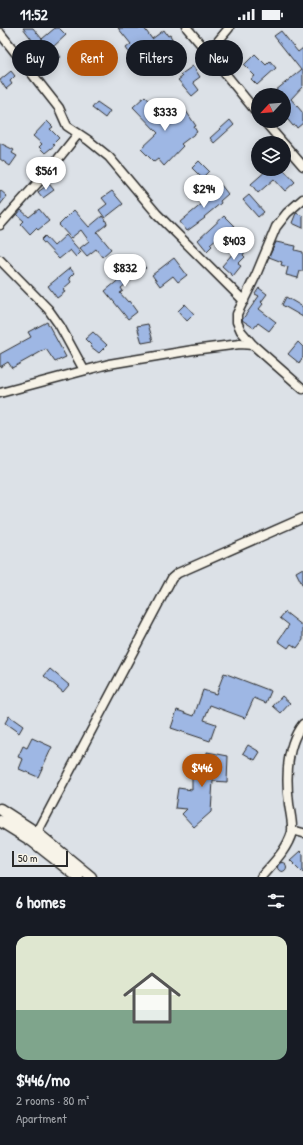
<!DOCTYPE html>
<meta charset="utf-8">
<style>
body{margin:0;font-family:"Patrick Hand",sans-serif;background:#20242c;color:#f1f3f6;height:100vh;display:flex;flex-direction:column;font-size:15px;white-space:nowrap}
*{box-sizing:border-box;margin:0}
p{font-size:13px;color:#9ea1a6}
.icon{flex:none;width:22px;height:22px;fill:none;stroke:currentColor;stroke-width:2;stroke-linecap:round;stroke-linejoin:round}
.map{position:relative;height:849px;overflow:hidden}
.sheet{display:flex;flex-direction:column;background:#171b24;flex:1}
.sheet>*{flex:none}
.banner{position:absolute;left:12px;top:12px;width:279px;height:36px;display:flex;gap:8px}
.needle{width:26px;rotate:244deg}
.fabs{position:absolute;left:251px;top:60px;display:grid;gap:8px}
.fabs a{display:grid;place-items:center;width:40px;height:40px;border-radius:50%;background:#171b24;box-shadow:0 2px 10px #0003;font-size:20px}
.scale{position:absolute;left:12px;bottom:10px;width:56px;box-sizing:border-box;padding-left:4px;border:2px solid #2b2b2b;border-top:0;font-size:11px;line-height:14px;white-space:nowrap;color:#2b2b2b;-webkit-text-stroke:3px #f7f3e8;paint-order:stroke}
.price{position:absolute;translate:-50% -34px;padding:0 9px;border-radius:14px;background:#fff;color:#222;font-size:13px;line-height:26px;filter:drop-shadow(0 1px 2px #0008)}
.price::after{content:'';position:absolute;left:50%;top:24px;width:12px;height:9px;margin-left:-6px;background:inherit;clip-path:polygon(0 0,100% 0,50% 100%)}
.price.on{background:#b45309;color:#fff}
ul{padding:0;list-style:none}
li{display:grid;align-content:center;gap:8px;height:212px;padding:0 16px}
li span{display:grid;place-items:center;height:124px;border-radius:12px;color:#555}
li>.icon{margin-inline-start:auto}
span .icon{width:72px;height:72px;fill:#fffc;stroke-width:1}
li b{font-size:17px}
h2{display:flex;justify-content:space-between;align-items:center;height:48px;padding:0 16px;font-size:17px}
.tag{padding:0 14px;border-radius:18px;background:#171b24;box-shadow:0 2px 10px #0003;font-size:14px;line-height:36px}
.tag.on{background:#b45309;color:#fff}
.status{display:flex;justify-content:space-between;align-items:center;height:28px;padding:0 20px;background:#171b24;direction:ltr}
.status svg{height:11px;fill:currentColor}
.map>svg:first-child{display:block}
.building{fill:#9eb7e4;stroke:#2b2b2b}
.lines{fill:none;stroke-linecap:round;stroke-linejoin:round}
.minor-casing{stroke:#2b2b2b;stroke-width:11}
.tertiary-casing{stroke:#2b2b2b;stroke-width:13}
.minor{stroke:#f7f3e8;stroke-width:8}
.tertiary{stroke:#f7f3e8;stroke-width:10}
</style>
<div class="status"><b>11:52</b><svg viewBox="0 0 49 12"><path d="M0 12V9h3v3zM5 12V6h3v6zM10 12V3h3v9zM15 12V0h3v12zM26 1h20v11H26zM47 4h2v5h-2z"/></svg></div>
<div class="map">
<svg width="303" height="849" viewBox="0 0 303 849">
<rect width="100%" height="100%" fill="#dce1e7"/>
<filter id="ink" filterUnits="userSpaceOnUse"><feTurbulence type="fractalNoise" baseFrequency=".025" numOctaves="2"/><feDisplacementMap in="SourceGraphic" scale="8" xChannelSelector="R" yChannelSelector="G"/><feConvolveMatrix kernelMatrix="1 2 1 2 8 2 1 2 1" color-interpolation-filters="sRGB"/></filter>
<g filter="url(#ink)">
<path class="building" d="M23,0H33L42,11L55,0H59L66,7L53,19L61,29L47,42L39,33L43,30L33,20L36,17Z
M118,0H144L152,11L164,2L168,8L170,7L177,20L172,24L174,26L160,35L148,19L137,28L136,26L132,29L126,20L131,16Z
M281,3L298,24L303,20V58L291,71L303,85V95L297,100L295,97L293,98L284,87V82L287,79L284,76V67H270L301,42L274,8Z
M255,26L266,37L270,33L276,40L257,57L251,51L255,48L244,37Z
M193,38L200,49L193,54L199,62L192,68L178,52L182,49L180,47Z
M11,43L15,48L10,53L12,56L6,61L0,52Z
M145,68L170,95L186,83L196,98L194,99L197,104L181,116L183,118L164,138L158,131L154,134L141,121L158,105L133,79Z
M97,74L110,83L105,90L92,80Z
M230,92L234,97L214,115L210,110Z
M47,93L53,99L50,101L59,110L53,116L55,117L45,125L39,119L42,116L33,108Z
M0,115L14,122L12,125L17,128L10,138L0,131Z
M199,133L209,143L202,150L192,140Z
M268,141H283L295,154L285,163L274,151L258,165L251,156Z
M49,156L54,162L43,170L38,164Z
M221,157L228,166L220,173L221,175L204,189L205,190L187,203L180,194L214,166L212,164Z
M0,162L7,168L0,177Z
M112,163L123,176L105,190L99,182L107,176L102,170Z
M249,167L264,184L258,189L243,172Z
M39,181L49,193L38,202L36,200L30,206L21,196L24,193L17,187L21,182L29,189Z
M74,182L89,199L102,188L106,193L107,196L97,204L111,221L102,229L96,221L87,228L80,220L89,213L81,202L71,210L59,197Z
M296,185L303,188V200L292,195Z
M224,188L234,198L228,204L226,202L210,216L212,218L207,223L198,212Z
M66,207L81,224L76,229L70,222L59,231L41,212L45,208L54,218Z
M276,214L296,218L295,222L303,224V243H300L298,250L286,247L288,239L281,237L282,234L269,229Z
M239,218L245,224L243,227L245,229L238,236L241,238L233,248L222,238Z
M137,230L146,240L121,260L123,263L120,265L128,274L129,273L137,284L128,291L105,263L121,250L118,248Z
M174,230L187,247L178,254L173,248L160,258L152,247Z
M70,240L74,245L69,250L71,254L63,261L65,264L57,270L48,258Z
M259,260L267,266L261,274L263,276L259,281L276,294L269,303L258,295L254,300L242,292L259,268L255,266Z
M286,269L303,279V289L282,277Z
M185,276L194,286L187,293L178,283Z
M47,294L66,329L55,334L46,321L12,340L8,334L0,339V326L31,309L28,304Z
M148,296L153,313L142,315L137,298Z
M93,304L107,317L99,325L90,318L91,317L85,311Z
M298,314L303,319V329L299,335L288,326Z
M303,540V558L296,544Z
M285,584L303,598V612L297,620L291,616L288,620L278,613L289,597L280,590Z
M50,641L69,657L63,664L44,648Z
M224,645L271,663L266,675L254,670L245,690L210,677L204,692L216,696L210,713L171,700L177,682L194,688L203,662L216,666Z
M282,668L290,675L281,685L273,678Z
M9,688L23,698L19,705L5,695Z
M32,710L52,719L38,749L19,741L23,731L18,729L23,718L27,720Z
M248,717L260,724L255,732L243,725Z
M207,724L228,728L227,754L213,753L211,784L194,799L182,786L187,781L175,780L178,760L192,762V745H189V737H206Z
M300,823L303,826V845L290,832Z
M277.5 839a4.5 4.5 0 1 1 9 0a4.5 4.5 0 1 1-9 0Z"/>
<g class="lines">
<g class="minor-casing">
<path id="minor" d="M187,0L210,27
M229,0L214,18L210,27L258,86
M0,5L59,80L67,98L88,112L109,129L157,186L244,273
M264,93L283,115
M284,116L303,138
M303,171L287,185L276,199L256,247L237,286V294L241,303L253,317L303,361
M0,197L50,141L78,106
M0,232L48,281L60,298L84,342
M0,365L109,336L193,322L240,316L253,317
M292,802L303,805
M35,809L172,550L178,545L303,490
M261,849C273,835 287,822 292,804C293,796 290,784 289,776C286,750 286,717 303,696"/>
</g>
<g class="tertiary-casing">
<path id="tertiary" d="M0,781L37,805L91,849
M0,793L32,813L78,849"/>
</g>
<use href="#minor" class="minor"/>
<use href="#tertiary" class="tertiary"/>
</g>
</g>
</svg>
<div class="fabs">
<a><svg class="needle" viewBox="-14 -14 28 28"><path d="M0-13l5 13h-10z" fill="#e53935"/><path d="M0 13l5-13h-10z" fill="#9ea1a6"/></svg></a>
<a><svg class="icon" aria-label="layers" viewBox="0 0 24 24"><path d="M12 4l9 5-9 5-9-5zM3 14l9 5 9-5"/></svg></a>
</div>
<div class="scale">50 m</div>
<b class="price" style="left:165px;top:104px">$333</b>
<b class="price" style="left:46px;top:163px">$561</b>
<b class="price" style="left:204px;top:181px">$294</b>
<b class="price" style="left:234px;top:233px">$403</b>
<b class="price" style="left:125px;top:260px">$832</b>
<b class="price on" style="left:202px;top:760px">$446</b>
<div class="banner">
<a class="tag">Buy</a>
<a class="tag on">Rent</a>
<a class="tag">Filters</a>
<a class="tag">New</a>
</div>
</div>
<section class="sheet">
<h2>6 homes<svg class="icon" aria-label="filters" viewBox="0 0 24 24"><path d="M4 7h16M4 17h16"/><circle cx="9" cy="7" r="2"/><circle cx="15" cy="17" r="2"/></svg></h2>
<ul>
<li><span style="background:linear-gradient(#dfe7d0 60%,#7fa58c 0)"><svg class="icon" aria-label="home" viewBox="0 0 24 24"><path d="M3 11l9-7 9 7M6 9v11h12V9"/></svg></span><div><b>$446/mo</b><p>2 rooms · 80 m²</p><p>Apartment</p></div></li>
</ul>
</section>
